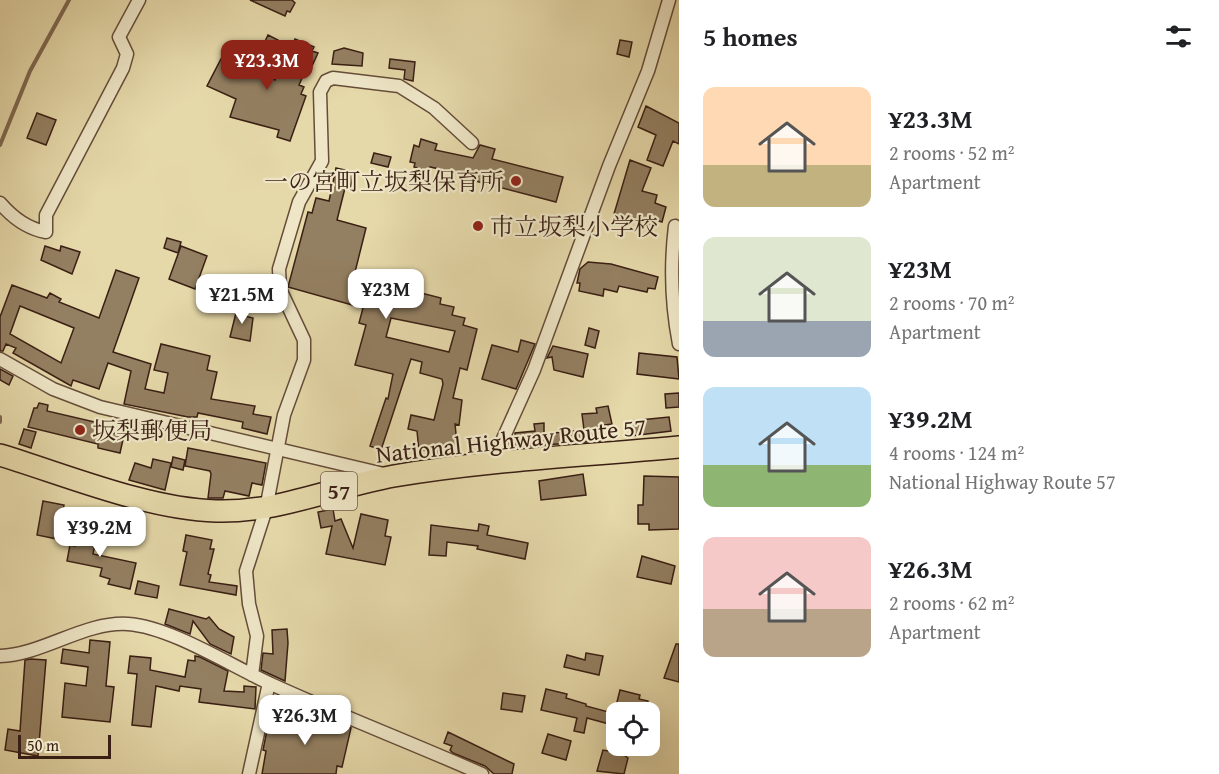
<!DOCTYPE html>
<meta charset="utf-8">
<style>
body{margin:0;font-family:"Gentium Book Plus","Noto Serif JP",serif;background:#f6f6f6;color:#202124;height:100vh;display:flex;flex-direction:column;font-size:22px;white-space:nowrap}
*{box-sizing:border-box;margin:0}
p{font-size:20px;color:#757577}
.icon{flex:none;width:33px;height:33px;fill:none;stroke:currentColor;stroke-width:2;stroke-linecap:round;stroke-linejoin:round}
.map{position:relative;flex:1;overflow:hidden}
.panel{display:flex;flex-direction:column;background:#fff;width:540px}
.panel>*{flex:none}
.fabs{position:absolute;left:606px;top:702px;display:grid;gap:12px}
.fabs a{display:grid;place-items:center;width:54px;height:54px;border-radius:12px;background:#fff;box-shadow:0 6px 24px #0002;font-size:30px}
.scale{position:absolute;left:18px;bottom:15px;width:93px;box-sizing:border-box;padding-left:6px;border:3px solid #3a1f14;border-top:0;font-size:16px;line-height:21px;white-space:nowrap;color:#3a1f14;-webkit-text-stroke:4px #eee6c7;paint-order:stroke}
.price{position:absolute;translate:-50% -51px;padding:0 14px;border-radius:12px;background:#fff;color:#222;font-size:20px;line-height:39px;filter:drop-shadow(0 2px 3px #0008)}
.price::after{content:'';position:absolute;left:50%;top:36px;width:18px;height:14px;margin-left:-9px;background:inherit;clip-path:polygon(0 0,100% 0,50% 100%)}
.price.selected{background:#8f2418;color:#fff}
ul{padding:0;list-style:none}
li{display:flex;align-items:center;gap:18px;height:150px;padding:0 24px}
li span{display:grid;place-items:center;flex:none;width:168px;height:120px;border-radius:12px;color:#555}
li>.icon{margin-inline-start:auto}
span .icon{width:72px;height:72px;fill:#fffc;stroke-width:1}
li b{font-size:26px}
h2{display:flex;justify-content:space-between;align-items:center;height:72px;padding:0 24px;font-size:26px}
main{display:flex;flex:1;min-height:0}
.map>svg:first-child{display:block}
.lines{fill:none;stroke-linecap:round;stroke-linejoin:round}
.stream{stroke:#7e684f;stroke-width:4}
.building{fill:#937f61;stroke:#3a1f14;stroke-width:1.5;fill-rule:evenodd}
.street-casing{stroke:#654d39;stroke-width:15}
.highway-casing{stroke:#3a1f14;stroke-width:24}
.street{stroke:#eee6c7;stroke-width:12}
.highway{stroke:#e5d8a9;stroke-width:21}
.poi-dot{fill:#8f2418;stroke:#eee6c7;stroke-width:2}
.labels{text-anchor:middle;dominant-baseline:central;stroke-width:4.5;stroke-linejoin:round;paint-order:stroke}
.shield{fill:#eee6c7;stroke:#705b4a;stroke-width:1.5}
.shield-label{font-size:22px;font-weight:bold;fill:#3a1f14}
.poi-label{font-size:24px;fill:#3a1f14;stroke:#eee6c7;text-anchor:start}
.street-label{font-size:24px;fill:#3a1f14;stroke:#eee6c7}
</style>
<main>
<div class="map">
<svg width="679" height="774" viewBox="0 0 679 774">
<rect width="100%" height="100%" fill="#e5d8a9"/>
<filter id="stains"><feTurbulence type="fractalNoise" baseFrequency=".00333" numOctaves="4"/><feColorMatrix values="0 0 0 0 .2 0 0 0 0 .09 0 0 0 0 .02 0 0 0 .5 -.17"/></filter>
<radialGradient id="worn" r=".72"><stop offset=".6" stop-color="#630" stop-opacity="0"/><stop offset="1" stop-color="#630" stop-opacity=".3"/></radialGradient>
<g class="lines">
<path class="stream" d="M0,145L30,71L69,0
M0,417V422"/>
</g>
<path class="building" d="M250,0H292L295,3L290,12L287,11L285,16Z
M268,35L278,40L270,57L260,52Z
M295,39L314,47L312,51L318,53L311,68L307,67L299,85L304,87L301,94L306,96L290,141L277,137L279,130L230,117L236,99L207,86L222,57L232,61L233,58L242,63L240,66L275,80L276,76L281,78Z
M620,40L632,42L629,57L617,54Z
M344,48L363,53L362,66L332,64L334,51Z
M390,59L415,62L413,81L404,79L405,70L389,68Z
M646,106L679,123V144L673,141L663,166L647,160L656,135L638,127Z
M37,113L56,120L46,145L27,138Z
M421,139L437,144L435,150L473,158L480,145L495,149L492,159L563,177L556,202L468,179L453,172L430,167L429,171L414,167L415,163L410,162L414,145L419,147Z
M374,153L391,157L388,167L371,163Z
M630,160L651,168L642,191L657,195L655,203L666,207L662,222L650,218L649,224L614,214Z
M336,168L354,172L350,189L345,188L337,220L366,228L354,276L441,298L440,304L454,307L452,315L465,318L463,325L477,329L467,370L460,368L453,398L462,400L459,425L455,424L458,454L434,457V454L429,455L428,450L419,451L417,431L408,429L411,415L434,420L443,384L442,379L420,373L422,362L411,359L381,450L370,446L386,398L388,399L393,374L355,365L366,325L359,323L363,308L288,287L308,212L312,213L316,198L329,201ZM391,318L455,331L449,352L386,337Z
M167,238L181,242L178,253L164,248Z
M45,246L60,251L61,246L80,252L72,274L41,260Z
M181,246L207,256L195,289L169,279Z
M588,262L611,264L658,277L655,289L648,288L647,292L619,286L617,292L604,289L603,296L579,291L580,283H577L580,269Z
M116,270L139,278L113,352L151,364L145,389L164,393L168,373L154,370L161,344L210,356L207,370L217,372L211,399L255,406L253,414L271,417L267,434L242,428L243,422L198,413L197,417H188L124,404L131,371L108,363L99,389L73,380L71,386L66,383L13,353L16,348L6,344L3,351H0V317L12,285L47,298L50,293L61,299L59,302L99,318ZM20,306L74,328L61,363L10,334Z
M238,305L247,307L245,316L253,318L250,341L230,337Z
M589,328L599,331L595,348L585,345Z
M521,340L535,344L516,389L482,379L492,345L518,352Z
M553,346L588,354L583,377L554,370L552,357L547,358Z
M639,353L677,357L679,379L637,374Z
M0,369L13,376L9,385L0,380Z
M679,393V407L666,408L665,394Z
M39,403L48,405L47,411L99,423L97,430L124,435L120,453L98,448V444L28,427L34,408H37Z
M608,406L612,424L598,426L600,441L516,447L515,433L535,431L534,424L544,423V434L584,430L582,414L597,413L596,408Z
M669,417L671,431L631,436L630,421Z
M24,429L36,432L31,448L19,444Z
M188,448L266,463L262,485L252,483L249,496L225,491L223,498H208L211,474L210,471L185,466Z
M173,457L185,460L183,470L171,467Z
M153,459L171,463L165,490L129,480L135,463L151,468Z
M583,474L586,495L541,500L539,481Z
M644,476L679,477V529L649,530V524H638V505H643Z
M43,501L64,505L57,539L37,535Z
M333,509L335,521L341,519L353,548L361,514L388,520L385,536L391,537L385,565L326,554L332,526L321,528L318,512Z
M80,521L99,524L93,554L136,563L130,589L108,584L110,579L100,576L102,568L67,561L70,545L75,546Z
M479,524L489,526L487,535L528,543L525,559L477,549L478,546L447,542L446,556L429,555L431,525L478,531Z
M186,535L212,540L210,549H214L208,574L211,575L209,582L237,586L236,595L180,585L187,552L183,551Z
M642,556L675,566L671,584L637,577Z
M138,581L159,586L157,598L135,594Z
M169,609L206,619L209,617L219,629L234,637L231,654L210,644L193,621L190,634L165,624Z
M287,629L288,643L285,681L261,670L263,653L273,654L272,630Z
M90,640L110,642L106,686L114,687L110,722L62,717L65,683L86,686L88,667L61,663L63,649L89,653Z
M676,644H679V682L664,678Z
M586,653L603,656L599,675L564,667L567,655L585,660Z
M130,656L151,658L150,670L185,677L188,660L195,661V656L200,657L228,671L224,691L244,692V686L256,687L255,709L199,702L201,689L180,686L179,691L156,686L151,727L132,725L137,674L128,673Z
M31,659L46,660L38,756L5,750L8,729L20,731L25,660Z
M546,689L567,694L566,698L586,704V706L616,714V726L587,718L584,733L574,731L577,718L541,710Z
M620,690L640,695L639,699L648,701L646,711L616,706Z
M503,693L525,696L522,712L501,709Z
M290,708L311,712L338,725L340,723L351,728L342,767L337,766L336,774H262L266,751L263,750L268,725L286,729Z
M448,732L514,764L512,774H494L485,766L453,753L450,750L452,746L444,743Z
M548,734L571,741L566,760L542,753Z
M609,749L625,753L624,755L628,758L624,774L597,771L603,750L608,751Z"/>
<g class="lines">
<g class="street-casing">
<path id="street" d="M0,203C12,217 28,229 46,232V215L123,68L127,54L119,37L139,0
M675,226C670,267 671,303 679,344
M0,359L53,389L100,407L388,475
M495,464L502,441L534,370L609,166L648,71L669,0
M0,656C42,655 85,621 128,624C171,627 231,666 271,684C341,716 412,743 482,774
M252,675L257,636L249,604L246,571L266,509L284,415L304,360V340L280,289L279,269L299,202L322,161L320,92L326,81L333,78L399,86L434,108L472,143
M249,774L269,683"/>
</g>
<g class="highway-casing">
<path id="highway" d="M0,455C66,475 147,509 216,511C278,513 333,487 394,476C488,460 584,456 679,447"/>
</g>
<use href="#street" class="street"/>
<use href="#highway" class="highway"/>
</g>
<g class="poi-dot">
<circle cx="516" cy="181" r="6"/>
<circle cx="478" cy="226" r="6"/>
<circle cx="80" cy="430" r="6"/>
</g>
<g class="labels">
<rect class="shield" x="321" y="472" width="36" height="38" rx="4.5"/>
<g class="shield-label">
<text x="339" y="491">57</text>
</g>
<g class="poi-label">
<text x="504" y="181" text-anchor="end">一の宮町立坂梨保育所</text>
<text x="490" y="226">市立坂梨小学校</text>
<text x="92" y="430">坂梨郵便局</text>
</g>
<g class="street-label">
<text transform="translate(511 440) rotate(-6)">National Highway Route 57</text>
</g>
</g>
<rect width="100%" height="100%" filter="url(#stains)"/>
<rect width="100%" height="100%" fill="url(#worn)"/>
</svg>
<div class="fabs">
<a><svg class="icon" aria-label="locate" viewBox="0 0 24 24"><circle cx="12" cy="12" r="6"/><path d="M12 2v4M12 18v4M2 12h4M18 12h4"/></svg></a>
</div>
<div class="scale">50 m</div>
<b class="price selected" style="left:267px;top:91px">¥23.3M</b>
<b class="price" style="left:386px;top:320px">¥23M</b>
<b class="price" style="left:242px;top:325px">¥21.5M</b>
<b class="price" style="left:100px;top:558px">¥39.2M</b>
<b class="price" style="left:305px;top:746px">¥26.3M</b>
</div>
<section class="panel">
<h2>5 homes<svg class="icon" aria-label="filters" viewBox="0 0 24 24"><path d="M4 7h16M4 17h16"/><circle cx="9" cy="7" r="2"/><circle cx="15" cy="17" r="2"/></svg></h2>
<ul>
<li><span style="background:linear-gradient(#ffd9b3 65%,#c2b280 0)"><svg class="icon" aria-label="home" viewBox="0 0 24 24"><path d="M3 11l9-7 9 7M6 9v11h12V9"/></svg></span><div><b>¥23.3M</b><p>2 rooms · 52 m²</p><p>Apartment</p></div></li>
<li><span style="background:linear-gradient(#dfe7d0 70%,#9aa5b1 0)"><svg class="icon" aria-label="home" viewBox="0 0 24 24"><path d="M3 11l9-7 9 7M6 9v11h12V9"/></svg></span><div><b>¥23M</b><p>2 rooms · 70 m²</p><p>Apartment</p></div></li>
<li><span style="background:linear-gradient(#bfe0f5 65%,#8fb573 0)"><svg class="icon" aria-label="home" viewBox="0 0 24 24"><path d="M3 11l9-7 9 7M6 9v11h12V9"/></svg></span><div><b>¥39.2M</b><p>4 rooms · 124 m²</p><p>National Highway Route 57</p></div></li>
<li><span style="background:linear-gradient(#f6c9c9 60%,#b9a48a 0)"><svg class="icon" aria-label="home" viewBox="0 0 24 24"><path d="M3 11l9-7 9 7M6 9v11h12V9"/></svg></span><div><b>¥26.3M</b><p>2 rooms · 62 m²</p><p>Apartment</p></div></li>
</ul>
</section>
</main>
